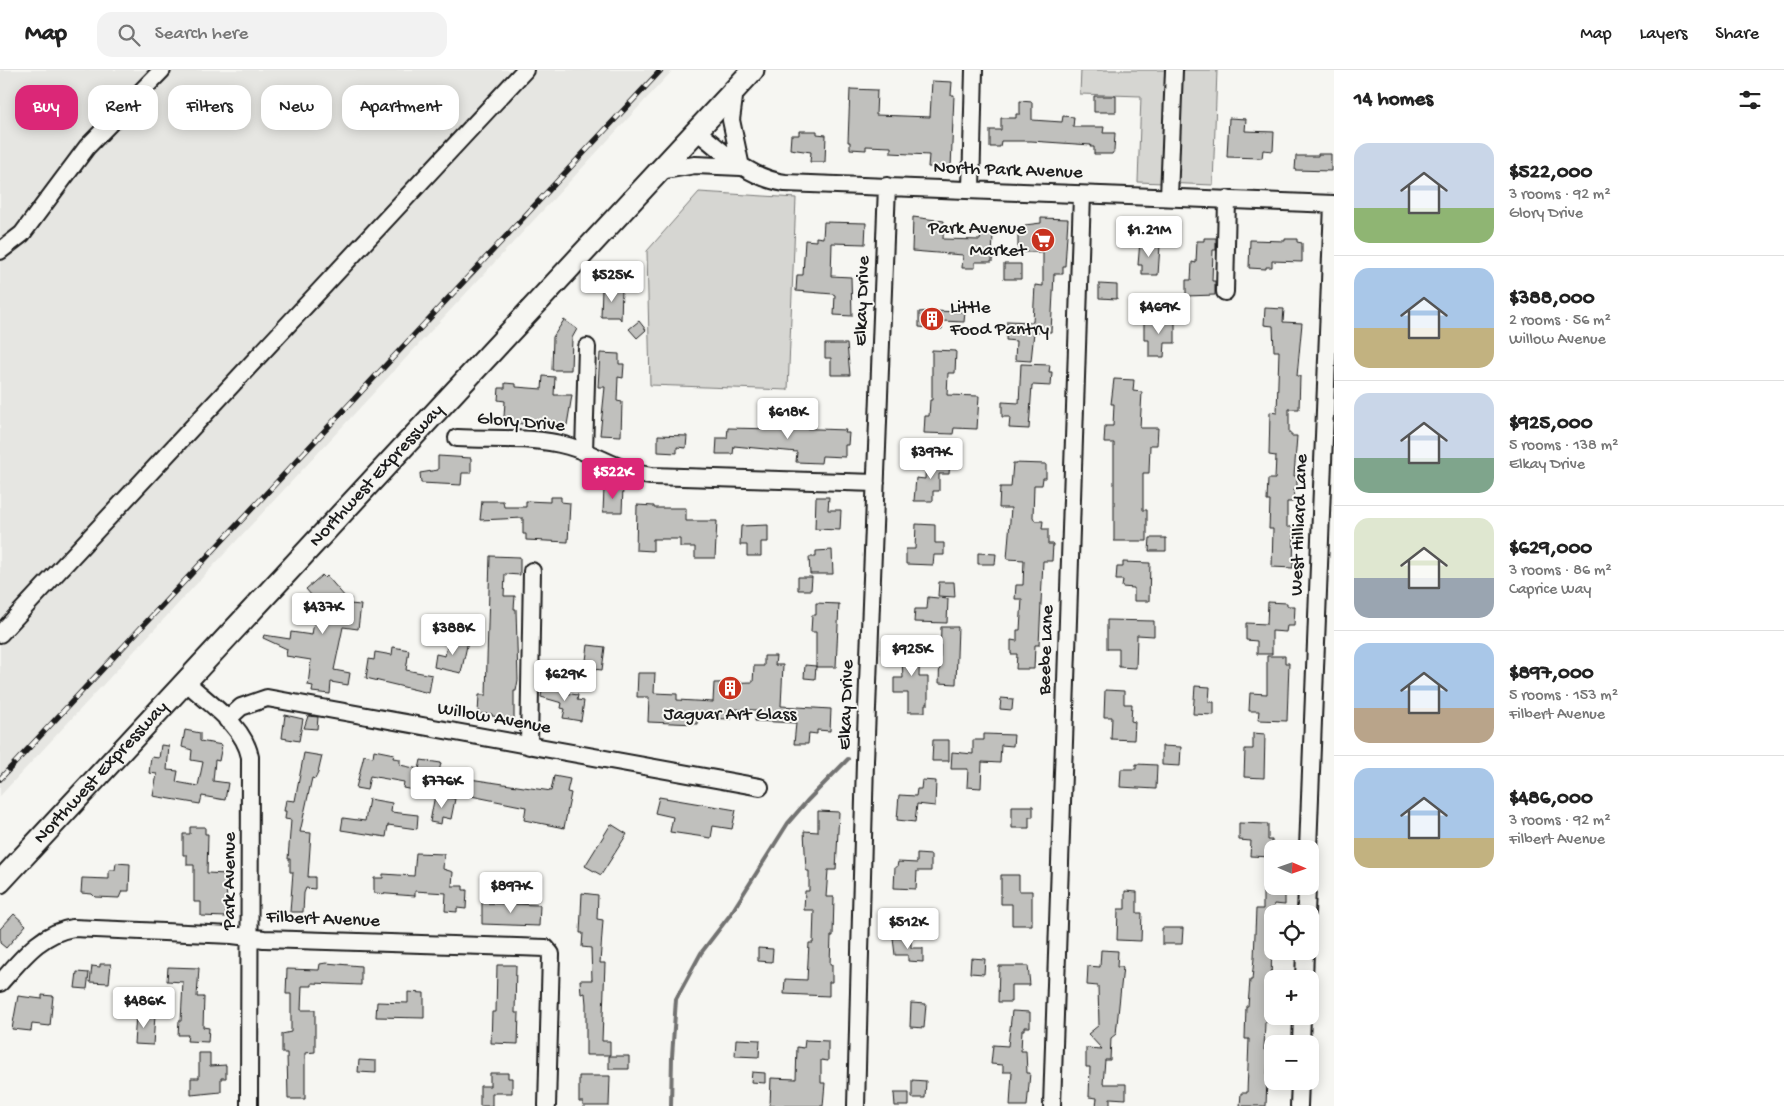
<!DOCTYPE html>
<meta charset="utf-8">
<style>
body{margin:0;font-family:"Gochi Hand",sans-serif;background:#f2f2f2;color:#222;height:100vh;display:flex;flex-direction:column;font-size:19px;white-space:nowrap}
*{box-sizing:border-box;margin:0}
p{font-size:16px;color:#767676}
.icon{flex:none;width:28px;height:28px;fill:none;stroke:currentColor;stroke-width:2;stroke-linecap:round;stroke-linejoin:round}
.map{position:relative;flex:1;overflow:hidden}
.sheet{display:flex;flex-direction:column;background:#fff;width:450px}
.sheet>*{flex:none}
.hud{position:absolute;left:15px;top:15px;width:475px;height:45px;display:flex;gap:10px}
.needle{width:32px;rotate:92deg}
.tools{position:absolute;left:1264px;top:770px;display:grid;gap:10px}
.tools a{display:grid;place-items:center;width:55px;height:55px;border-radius:10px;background:#fff;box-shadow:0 2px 12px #0003;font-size:25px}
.price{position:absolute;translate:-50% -42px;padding:0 11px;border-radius:5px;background:#fff;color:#222;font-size:16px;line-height:32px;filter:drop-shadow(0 1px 2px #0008)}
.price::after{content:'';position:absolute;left:50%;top:30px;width:15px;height:11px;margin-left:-8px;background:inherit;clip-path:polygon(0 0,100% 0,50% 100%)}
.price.on{background:#db2777;color:#fff}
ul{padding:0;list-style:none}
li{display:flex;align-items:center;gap:15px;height:125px;padding:0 20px}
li+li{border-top:1px solid #e0e0e0}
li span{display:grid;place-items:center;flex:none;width:140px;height:100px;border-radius:15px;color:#555}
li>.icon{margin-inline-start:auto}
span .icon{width:60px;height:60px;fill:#fffc;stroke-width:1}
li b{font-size:21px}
h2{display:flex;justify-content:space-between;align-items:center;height:60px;padding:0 20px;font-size:21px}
.pill{padding:0 18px;border-radius:15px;background:#fff;box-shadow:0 2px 12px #0003;font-size:18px;line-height:45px}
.pill.on{background:#db2777;color:#fff}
header{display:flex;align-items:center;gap:30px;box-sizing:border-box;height:70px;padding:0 25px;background:#fff;border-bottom:1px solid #e0e0e0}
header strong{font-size:24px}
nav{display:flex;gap:28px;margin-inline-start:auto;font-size:18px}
.search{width:350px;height:45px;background:#f2f2f2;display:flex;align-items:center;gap:12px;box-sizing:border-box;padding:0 18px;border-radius:15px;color:#767676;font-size:19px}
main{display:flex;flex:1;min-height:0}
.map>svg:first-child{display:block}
.built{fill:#e6e6e2}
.green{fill:#d6d6d2;stroke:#797977}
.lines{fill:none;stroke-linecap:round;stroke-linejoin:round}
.stream{stroke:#727271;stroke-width:4}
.building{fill:#c0c0bd;stroke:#1c1c1c}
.minor-casing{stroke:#1c1c1c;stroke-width:20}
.major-casing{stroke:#1c1c1c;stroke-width:25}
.minor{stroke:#f6f6f2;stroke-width:16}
.major{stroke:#f6f6f2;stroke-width:21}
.rail-casing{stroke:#1c1c1c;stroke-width:5.5}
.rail{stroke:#f6f6f2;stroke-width:4;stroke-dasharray:11;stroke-linecap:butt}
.labels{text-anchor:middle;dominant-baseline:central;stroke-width:4;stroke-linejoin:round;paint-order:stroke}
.street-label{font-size:19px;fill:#1c1c1c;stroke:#f6f6f2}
.poi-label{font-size:19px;fill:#1c1c1c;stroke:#f6f6f2;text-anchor:end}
</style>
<header>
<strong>Map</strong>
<div class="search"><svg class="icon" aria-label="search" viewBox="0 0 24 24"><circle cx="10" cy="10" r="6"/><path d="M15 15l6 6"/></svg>Search here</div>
<nav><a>Map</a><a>Layers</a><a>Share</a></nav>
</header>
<main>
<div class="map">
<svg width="1334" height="1036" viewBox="0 0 1334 1036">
<rect width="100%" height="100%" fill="#f6f6f2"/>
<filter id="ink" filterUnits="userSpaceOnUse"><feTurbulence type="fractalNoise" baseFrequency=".02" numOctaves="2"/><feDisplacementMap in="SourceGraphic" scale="10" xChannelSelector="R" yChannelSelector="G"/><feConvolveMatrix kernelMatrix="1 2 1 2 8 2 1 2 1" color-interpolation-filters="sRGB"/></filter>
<g filter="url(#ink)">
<path class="built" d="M0,0H673L0,726Z"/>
<path class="green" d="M1081,0H1217L1213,115L1138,112L1141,26L1080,24Z
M699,122L796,128L788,320L650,315L647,181Z"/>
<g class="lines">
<path class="stream" d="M671,1036L672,987L676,929L701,883L730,845L788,753L807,731L848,689"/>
</g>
<path class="building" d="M932,11L952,12L951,25H954L951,98L928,97L929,85L891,83V77L866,76V80L850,79V72H848L850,19L877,20L876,45L930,47Z
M1094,26H1116V42H1094Z
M1020,31L1032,32V50L1062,52L1063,46L1074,47L1073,57H1104L1103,63H1115L1114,81L1112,84H1094V77H1090L1091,75L1031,71H1001L1000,77H990V60H1001V48H1016V44H1020Z
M1229,48L1246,49L1245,61L1274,62L1273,81L1263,80L1262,88L1227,87Z
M799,61H817V64L826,65L825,92H810L811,82L790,79L791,65H799Z
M1318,84H1331V101L1295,100L1296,86H1318Z
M913,147L944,151L943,169L980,170L982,161H993L992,192H975V198H962L963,185L912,181Z
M1041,148L1068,149L1065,196H1063V204H1054L1051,262H1034L1031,291L1015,290L1016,271L1006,270L1007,251L1033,252L1035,215L1043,216V182H1018V164H1025V155L1041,153Z
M824,152L866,153L865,174L832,173L831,206L851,207L852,246L834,245L835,225L833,224L796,221L797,205H803L805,170L816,171V167L823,168Z
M1204,168H1216V180H1213L1212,211H1215V225L1186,226V210H1191L1192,192L1196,193L1197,171H1204Z
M1285,169H1297V172L1302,173V192L1272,191V197H1266V199L1249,198L1250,170L1285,171Z
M1140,171L1157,172V175H1160L1158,205H1142V195H1138Z
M1004,194H1021V209H1004Z
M1099,214L1117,215V229L1099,228Z
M602,218L622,219L621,250L619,247H601Z
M1265,238L1284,239L1283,252L1302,253L1297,306H1300L1299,339H1289V363H1291V366H1297L1294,406H1297V420H1294L1293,432H1287V457H1294L1293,498L1272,497L1273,459H1269L1270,431H1267L1268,409H1275L1276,386L1269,385L1270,342L1277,343L1279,281H1274L1273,256L1264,255Z
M931,241L965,242L964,252L942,251V259L919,257V242Z
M1144,249L1175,250V273H1165L1164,287H1149V270H1144Z
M564,250L577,259L572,268L571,300H552L553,267Z
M639,251L646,260L637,268L629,259Z
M825,274H847L850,305H831V288H825Z
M932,280L956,281L955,303H948L947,325L979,326L977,359L954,358L953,364L924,363L925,346H929L930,330H932Z
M600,283L619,284V294H624L623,308L618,307L617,331L622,332L621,366L600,365L605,317H598Z
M1021,294L1050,295L1049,302H1052L1051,316L1032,315L1029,359L1009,358L1010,347H1002V332L1019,333Z
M543,306L555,307L554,325H572L567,355H556V351L532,350H524V354L510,353L511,348L504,347L505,331L498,330L499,318H505V313L516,314V317L542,319Z
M1114,309L1134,310L1133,321L1142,322L1140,358H1158L1157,375H1150L1149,403H1143V440H1147V471H1114V373H1104L1105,356H1113L1114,334H1111Z
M776,339L791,340L790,358L846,360L845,363H849L848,375H845V387L822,386L821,393L796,392L797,382L734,376L733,384H716L717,368H727L728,358L775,359Z
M658,365L687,366L686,378L677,377V383L658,382Z
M438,386L471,388V403H462L461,415L421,413L420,403L438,400Z
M926,389L950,390L949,404H939V421H933V431H914L916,408L925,409Z
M1013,393L1046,394V408H1043L1042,415H1034L1033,447L1035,451H1043L1042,459H1048V474H1053L1052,491H1043L1039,575H1035L1034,599H1016L1017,584H1011V570L1017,571V560H1020L1022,529H1015L1016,515H1023L1024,490L1007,489L1011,438H999L1000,417H1011Z
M604,418H623L622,442H603Z
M550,427H561V432L570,433L568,472L526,470V464H523V448L480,450L482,431H503L504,437H526V431L550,432Z
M816,427H829L828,440H841L840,460L815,459Z
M637,435L654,436V438H686V451H717L715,488H695V477H680V469H653V481L636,480Z
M916,454L935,455V473H944V485H934L933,495L906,494V479H915Z
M768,455V472H761V486H747V475H740L741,456Z
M1150,468H1166V481H1149Z
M832,480L833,504H810L809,487H816V481Z
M978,483L996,484L995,494H978Z
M490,486L520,487V505L505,504L504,526H515L514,539H516L518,610L516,621H514V649H501V647L492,646V644H478L479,625H486Z
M1123,492L1150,493L1149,531H1134V518L1122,517L1123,510H1116L1117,497H1123Z
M322,505L325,508L327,506L346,528H351L350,534L361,535L358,559L343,557L334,600L350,603L348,615L331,612L330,624L312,622L313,616L308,615L311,590L286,586L287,579L263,568L264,565L290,569L291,562L312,565L317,532L306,519Z
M798,507H812L811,520H798Z
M939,512H954L955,527L938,526Z
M928,527L948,529L947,553L914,552L915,539H927Z
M1268,532L1287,533V536H1295L1294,556H1287L1286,562L1272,561V584H1257V571L1246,570V553L1267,554Z
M816,533L839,534L836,597H816V562H811L812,545H816Z
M1107,550L1154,551V566L1137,565L1136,598L1119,597V579H1107Z
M941,557H958L956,614L939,613Z
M449,567L468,571L461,603L434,597L436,584L445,586Z
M901,569L920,570L919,607H928V634H925V642H908V623H894V608H903Z
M588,575L605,577L602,600L585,598Z
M393,577L409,580L406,600L432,605L429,623L366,608L369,589L374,590L375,582L392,585Z
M764,586H776L775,595H783L781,636L831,639L830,661L817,660V664L809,663L808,674H794L796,653L755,651L756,640L731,639V649L697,648V654L648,652L649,627H637L638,603H655L654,623L677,624V630L713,632L714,613L753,612L754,596H764Z
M1267,586H1285V593H1289L1287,651L1258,650L1259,641H1249L1250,623L1267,624Z
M805,595L816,596L815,609L804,608Z
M543,615L565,619L564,623L578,625L577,630L584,631L581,651L563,648L565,639L561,638L562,633L541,627Z
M1195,616L1210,617L1209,632H1214V645L1193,644Z
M1105,620L1124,621V634H1132L1131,651L1135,652L1134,670L1111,669L1112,647H1104Z
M1001,628L1013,629L1012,640L1000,639Z
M285,645L303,649L299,671L282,668Z
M308,646L318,647L317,659L304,658Z
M185,660L200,663V671L222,675L219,691L215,690L213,711L228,713L225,730L202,726L200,734L153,726L157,704L149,703L151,687L159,688L161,675L169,676L167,700L178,701L176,712L198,716L203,692L191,690L192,680L182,677Z
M1253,663L1265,664L1264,708L1244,707L1245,679H1253Z
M984,664L1014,665L1013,676L1001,675L1000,693L982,692L981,718L967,717L968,699H951L952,682L973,684V670H984Z
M933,670H949V691H932Z
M1162,676L1181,677L1180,696L1162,695Z
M374,680L394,684L393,688L400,689V695L419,699L421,690L441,693L434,724L403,718L404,712L370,706L367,720L356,718L364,685L373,687Z
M304,683L322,686L318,703L315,709L312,708L300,762L311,763L308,807H315V819L306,818L304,823L303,842H290L293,802H290V789H288L291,750L285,749L286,741H284L286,730L295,731Z
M1136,694L1157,695L1156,719L1120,717L1121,699H1136Z
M554,706L570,709L567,722L571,723L564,758L524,750L526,737L461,724L463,708L551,721Z
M922,710L936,711L935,736L917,734L915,752L897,750L899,725L916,726L917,719H921Z
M435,725L455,729L451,749L442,747L441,754L430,752Z
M659,727L736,740L732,759L713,756L711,768L670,762L673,747L655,743Z
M369,729L392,733L391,742L418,745L417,759L388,755L386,767L341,760L343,748L365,751Z
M1012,736H1033V747H1029V758H1012Z
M818,741L839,742L836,800H828L826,827H834L833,866H831L830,894H832V912H829V926L784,924L785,909L807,910L809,873H813L814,840H804L805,821H809V801H806L804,761L818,762Z
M1239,753L1268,754V770H1272V787L1250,786L1251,771L1239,770Z
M611,754L627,764L601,805L585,796Z
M190,757H205V764H208L207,803L227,804L226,847L201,846V832H194V795H187V785H183V764H190Z
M416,783L444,784L443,799L453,802L452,816H463V820H467L466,839L457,838V842L445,841L446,823L415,821V826L374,823V808H383V804L414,806Z
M917,784L931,785V801H917L916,819L894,818L895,797H897L898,792L917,793Z
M116,793L130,794L129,821H122L119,828L95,827L92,824L81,823L82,808L109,809V800H115Z
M1001,805H1019V821H1032V855H1012V834H1001Z
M1263,816H1285V835L1274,834L1272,844L1271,926L1268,952H1265L1264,980H1268L1266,1036H1240L1241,1023H1247L1249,969H1245L1246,936H1248L1250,910H1252L1254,888L1256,839H1263Z
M1125,821L1137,822V843H1142L1141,871L1117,870L1118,839H1125Z
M582,823L598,825L597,849L603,850L600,893H605L602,971H610V985H586V934L585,923L581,924L580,910H592L591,878L582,877L583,863H580Z
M482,833L540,835L539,856L482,854Z
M14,844L26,855L6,878L0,873V859Z
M1162,858H1183L1182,874H1162Z
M893,868H911V878H923V892L908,891V885H895Z
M758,878L773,879L772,892L758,891Z
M1101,880L1118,881L1117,897H1123L1116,964L1111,968L1110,990H1105L1103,1014H1126V1029L1110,1028V1036H1096L1097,1028L1089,1027L1090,997H1086V978L1102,979L1088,964L1099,955L1098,916L1087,915L1088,896L1100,897Z
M971,888L985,889L984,904L970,903Z
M326,893L361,896V915L312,913V916H302L301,940H315V982L305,983V1029H288L287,983H282V964L291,962V924H286L287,899L319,900L320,894Z
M100,894H111L109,913L90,912L92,896L100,897Z
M497,895H516L515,943H519L518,974L491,973L492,942H496Z
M999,896H1028L1030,915H1011V932H998Z
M168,897L199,898L197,927H204L203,957L209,958L208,972L187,971L188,965H178L179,951H181L183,912L167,911Z
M77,902L89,903L87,919L75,918Z
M408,922L424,923V948L376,947L377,932L408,933Z
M42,925L53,926L50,956L32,954L31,961L12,959L18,926L42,929Z
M911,933L926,934L924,958L910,957Z
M1012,941L1030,942V957H1024V960H1022L1021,981H1026L1027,1003H1030L1027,1036H1010L1012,1002H1003V995L991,994L993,975L1008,976Z
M136,944L155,945L153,975L134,974Z
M736,969L760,970L759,987L735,986Z
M805,970L828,971V991L821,990V1013H825L823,1036H770L771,1008L796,1009L797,977L804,978Z
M199,983H210V996L226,995V1008H221V1022L191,1025V1008H199Z
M609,986H629V999H609Z
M359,990L376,991V1003L358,1002Z
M752,1002L765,1003V1013L751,1012Z
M490,1003H508V1008H512V1023H492V1036H480V1016H490Z
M579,1006H610L609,1036H583V1032H579Z
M912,1010L926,1011L925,1028H912Z
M894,1023H909V1036H895Z"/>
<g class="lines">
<g class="minor-casing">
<path id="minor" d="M697,61C724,83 749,108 785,113L1334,134
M659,101L695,95L741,97L731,50L735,20
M971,119L974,0
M1169,127L1174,0
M0,181L22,164L87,77L162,0
M1225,222L1227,129
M457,368C493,370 533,366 568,376C597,384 620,402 651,406L876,413
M584,382L587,277
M0,564L525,0
M186,612C208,633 244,655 250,687L249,1036
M227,650L241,637L267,628L760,717
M529,676L532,501
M1308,779L1333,134
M1306,844L1307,816
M1304,909L1305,881
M0,913C21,890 40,863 73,858L232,865L264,869L546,878L551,884L547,1036
M1301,974L1302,946
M856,1036L865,691L887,116
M1052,1036L1082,125
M1299,1036L1300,1011"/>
</g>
<g class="major-casing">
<g id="major">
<path id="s1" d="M0,812L753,0"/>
</g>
</g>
<use href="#minor" class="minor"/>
<use href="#major" class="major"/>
<g class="rail-casing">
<path id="rail" d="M0,709L661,0"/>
</g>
<use href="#rail" class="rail"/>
</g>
</g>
<defs>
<g id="supermarket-disc" transform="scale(1.25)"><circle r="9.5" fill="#c8321e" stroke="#f6f6f2"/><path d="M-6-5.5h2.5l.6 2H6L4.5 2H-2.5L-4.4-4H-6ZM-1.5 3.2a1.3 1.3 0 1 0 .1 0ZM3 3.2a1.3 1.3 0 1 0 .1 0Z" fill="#fff"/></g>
<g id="building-disc" transform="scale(1.25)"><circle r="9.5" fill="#c8321e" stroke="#f6f6f2"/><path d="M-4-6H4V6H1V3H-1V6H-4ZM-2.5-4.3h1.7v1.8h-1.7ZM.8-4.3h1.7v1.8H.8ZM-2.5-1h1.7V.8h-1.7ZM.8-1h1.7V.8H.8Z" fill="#fff"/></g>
</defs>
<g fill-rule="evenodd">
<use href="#supermarket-disc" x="1043" y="170"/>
<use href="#building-disc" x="932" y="249"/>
<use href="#building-disc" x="730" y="618"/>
</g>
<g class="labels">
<g class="street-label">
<text transform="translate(1008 101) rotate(2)">North Park Avenue</text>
<text transform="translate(863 231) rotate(-88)">Elkay Drive</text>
<text transform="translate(521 353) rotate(5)">Glory Drive</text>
<text stroke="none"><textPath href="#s1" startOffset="554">Northwest Expressway</textPath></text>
<text transform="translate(1300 455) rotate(-88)">West Hilliard Lane</text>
<text transform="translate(1047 580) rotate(-88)">Beebe Lane</text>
<text transform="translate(847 635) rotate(-88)">Elkay Drive</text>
<text transform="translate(494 649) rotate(10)">Willow Avenue</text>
<text stroke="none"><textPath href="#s1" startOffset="149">Northwest Expressway</textPath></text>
<text transform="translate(230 811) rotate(-90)">Park Avenue</text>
<text transform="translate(323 850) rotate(2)">Filbert Avenue</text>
</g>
<g class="poi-label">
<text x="1026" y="159">Park Avenue<tspan x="1026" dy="22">Market</tspan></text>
<text x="950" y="238" text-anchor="start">Little<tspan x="950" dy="22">Food Pantry</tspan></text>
<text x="730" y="645" text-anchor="middle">Jaguar Art Glass</text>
</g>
</g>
</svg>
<div class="tools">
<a><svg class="needle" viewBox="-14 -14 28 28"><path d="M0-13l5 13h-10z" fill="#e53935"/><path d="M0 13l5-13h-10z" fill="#767676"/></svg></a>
<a><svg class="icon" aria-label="locate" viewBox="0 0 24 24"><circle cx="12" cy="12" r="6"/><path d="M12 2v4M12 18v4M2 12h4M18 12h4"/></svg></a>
<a>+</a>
<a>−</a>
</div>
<b class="price" style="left:1149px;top:188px">$1.21M</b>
<b class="price" style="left:612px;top:233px">$525K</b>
<b class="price" style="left:1159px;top:265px">$469K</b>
<b class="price" style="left:788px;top:370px">$618K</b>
<b class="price" style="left:931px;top:410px">$397K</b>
<b class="price on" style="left:613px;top:430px">$522K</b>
<b class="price" style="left:323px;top:565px">$437K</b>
<b class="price" style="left:453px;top:586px">$388K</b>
<b class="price" style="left:912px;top:607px">$925K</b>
<b class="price" style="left:565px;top:632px">$629K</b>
<b class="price" style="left:442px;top:739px">$776K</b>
<b class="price" style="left:511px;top:844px">$897K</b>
<b class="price" style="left:908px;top:880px">$512K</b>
<b class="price" style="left:144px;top:959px">$486K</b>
<div class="hud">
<a class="pill on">Buy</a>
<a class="pill">Rent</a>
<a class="pill">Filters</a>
<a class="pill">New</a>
<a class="pill">Apartment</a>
</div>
</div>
<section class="sheet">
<h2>14 homes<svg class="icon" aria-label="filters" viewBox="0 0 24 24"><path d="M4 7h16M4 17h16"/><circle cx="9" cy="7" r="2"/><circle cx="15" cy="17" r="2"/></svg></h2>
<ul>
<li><span style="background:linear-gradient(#c9d6e8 65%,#8fb573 0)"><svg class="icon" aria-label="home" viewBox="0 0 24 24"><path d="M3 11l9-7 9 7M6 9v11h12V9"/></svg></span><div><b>$522,000</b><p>3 rooms · 92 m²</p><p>Glory Drive</p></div></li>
<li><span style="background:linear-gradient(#a9c7e8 60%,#c2b280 0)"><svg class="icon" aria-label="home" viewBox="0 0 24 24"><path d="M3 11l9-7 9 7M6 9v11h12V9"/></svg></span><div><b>$388,000</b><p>2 rooms · 56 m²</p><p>Willow Avenue</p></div></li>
<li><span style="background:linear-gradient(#c9d6e8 65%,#7fa58c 0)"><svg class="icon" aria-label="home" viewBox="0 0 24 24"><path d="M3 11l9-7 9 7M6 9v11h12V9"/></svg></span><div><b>$925,000</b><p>5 rooms · 138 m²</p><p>Elkay Drive</p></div></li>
<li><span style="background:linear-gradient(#dfe7d0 60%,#9aa5b1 0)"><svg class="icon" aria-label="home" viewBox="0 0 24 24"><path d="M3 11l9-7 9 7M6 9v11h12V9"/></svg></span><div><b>$629,000</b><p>3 rooms · 86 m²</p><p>Caprice Way</p></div></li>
<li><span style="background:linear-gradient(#a9c7e8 65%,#b9a48a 0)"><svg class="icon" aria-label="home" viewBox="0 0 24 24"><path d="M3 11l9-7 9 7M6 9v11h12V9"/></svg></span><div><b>$897,000</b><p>5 rooms · 153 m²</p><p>Filbert Avenue</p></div></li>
<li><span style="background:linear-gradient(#a9c7e8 70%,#c2b280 0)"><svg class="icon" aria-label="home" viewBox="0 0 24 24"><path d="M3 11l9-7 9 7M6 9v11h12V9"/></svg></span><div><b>$486,000</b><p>3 rooms · 92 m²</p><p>Filbert Avenue</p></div></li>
</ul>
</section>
</main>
